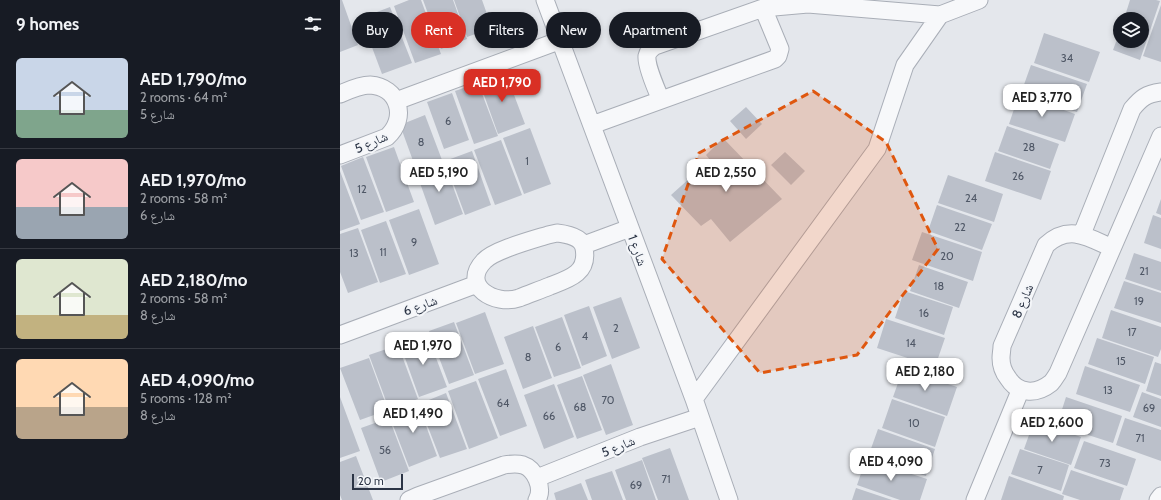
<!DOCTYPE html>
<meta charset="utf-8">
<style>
body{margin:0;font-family:Cabin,"Noto Naskh Arabic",sans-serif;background:#242831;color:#f1f3f6;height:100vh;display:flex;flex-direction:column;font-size:15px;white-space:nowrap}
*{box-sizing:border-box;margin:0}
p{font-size:13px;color:#9ea1a6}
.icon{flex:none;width:22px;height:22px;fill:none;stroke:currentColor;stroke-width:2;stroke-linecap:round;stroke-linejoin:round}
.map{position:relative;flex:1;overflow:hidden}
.panel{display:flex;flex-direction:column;background:#171b24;width:340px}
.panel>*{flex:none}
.guide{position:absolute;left:12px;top:12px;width:380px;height:36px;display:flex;gap:8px}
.tools{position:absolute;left:773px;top:12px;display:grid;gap:8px}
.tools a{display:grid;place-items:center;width:36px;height:36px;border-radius:50%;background:#171b24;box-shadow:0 2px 6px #0003;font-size:20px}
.scale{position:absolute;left:12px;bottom:10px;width:51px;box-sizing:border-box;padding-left:4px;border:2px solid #2b3445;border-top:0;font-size:11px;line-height:14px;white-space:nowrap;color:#2b3445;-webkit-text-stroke:3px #f4f6f9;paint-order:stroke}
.price{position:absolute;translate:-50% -34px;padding:0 9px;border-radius:8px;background:#fff;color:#222;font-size:13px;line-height:26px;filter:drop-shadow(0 1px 2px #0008)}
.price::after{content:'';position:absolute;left:50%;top:24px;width:12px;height:9px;margin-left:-6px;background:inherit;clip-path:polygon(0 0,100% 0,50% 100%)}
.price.selected{background:#d93025;color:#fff}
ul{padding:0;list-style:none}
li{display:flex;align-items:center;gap:12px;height:100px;padding:0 16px}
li+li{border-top:1px solid #363941}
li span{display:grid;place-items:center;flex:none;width:112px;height:80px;border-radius:6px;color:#555}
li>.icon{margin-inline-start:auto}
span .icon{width:48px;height:48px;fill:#fffc;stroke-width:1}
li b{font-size:17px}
h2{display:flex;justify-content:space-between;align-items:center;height:48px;padding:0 16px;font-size:17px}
.tag{padding:0 14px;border-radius:18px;background:#171b24;box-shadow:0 2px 6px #0003;font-size:14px;line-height:36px}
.tag.selected{background:#d93025;color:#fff}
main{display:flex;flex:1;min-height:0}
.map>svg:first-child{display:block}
.building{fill:#bbc0ca}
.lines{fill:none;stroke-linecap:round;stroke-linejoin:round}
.minor-casing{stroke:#a9aeb7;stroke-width:19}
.minor{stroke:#f7f8fa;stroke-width:17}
.marked{fill:#df570f;fill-opacity:0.2;stroke:#df570f;stroke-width:3;stroke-dasharray:8 5;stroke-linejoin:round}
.labels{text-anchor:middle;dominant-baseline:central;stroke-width:4;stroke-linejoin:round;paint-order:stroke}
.number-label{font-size:11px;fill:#4f5766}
.street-label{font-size:13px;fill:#2b3445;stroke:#f4f6f9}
</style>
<main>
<section class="panel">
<h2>9 homes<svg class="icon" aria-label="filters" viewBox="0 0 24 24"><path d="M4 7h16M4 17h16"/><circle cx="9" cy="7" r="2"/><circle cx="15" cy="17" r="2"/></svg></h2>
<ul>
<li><span style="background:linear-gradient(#c9d6e8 65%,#7fa58c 0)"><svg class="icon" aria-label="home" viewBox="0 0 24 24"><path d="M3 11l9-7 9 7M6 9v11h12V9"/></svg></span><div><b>AED 1,790/mo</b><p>2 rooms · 64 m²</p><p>شارع 5</p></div></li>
<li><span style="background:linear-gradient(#f6c9c9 60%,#9aa5b1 0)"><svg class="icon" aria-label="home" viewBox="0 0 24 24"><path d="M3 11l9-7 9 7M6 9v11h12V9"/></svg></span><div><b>AED 1,970/mo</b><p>2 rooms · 58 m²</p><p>شارع 6</p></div></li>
<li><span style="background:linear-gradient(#dfe7d0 70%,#c2b280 0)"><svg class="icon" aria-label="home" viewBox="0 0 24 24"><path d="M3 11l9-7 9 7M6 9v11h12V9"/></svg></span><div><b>AED 2,180/mo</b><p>2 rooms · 58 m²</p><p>شارع 8</p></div></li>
<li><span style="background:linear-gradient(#ffd9b3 60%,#b9a48a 0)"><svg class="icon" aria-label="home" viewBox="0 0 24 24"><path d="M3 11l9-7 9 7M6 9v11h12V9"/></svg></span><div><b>AED 4,090/mo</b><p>5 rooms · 128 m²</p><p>شارع 8</p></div></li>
</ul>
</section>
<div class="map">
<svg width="821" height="500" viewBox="0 0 821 500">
<rect width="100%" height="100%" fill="#e4e7ec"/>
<path class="building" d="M0,0H2L18,45L0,52Z
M69,0H81L101,54L75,63L54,6Z
M83,0H113L127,39L101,49Z
M114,0H142L152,28L127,37Z
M790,0H816L820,1L800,60L773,50L780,31V41H802V19H784Z
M821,5V62L803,56Z
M50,7L72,63L42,74L21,18Z
M704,33L760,52L749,82L694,63Z
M691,65L747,84L737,112L681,93Z
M165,71L185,124L158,134L139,81Z
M138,83L158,136L134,144L115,91Z
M112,93L129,140L104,149L87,102Z
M679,94L735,114L725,142L669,124Z
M406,107L422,124L406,139L390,121Z
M85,115L102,160L76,169L60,125Z
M667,126L719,144L710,169L658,151Z
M190,128L211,184L184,194L163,138Z
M383,138L442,199L390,242L371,219L361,226L331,195L370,160L366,155Z
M161,140L182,195L155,205L134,150Z
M54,147L74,202L46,212L26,157Z
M132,151L151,205L125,215L105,161Z
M445,152L465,171L451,185L431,165Z
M655,152L711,171L701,200L645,181Z
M23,157L44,212L21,220L1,166Z
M104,162L123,214L95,225L76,172Z
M0,171L20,224L0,231Z
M608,175L663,194L654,222L598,203Z
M821,199V215L816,213Z
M597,205L652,224L642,250L588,231Z
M79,209L99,264L69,275L49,220Z
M813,215L821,218V249L804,243Z
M46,221L66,274L40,283L21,230Z
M18,228L38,282L8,293L0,272V234Z
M582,232L642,252L633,281L572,260Z
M794,253L821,262V291L785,279Z
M579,265L628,282L619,308L570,291Z
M784,281L821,293V323L774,308Z
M564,291L613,307L604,335L555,318Z
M281,297L300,348L272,359L253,307Z
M249,306L267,356L242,366L224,315Z
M771,310L821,327V349L818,357L762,338Z
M145,312L164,364L135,374L116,323Z
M222,317L241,368L214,377L195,327Z
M546,319L605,338L595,367L537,348Z
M114,322L134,375L109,384L89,331Z
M193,326L212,378L183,389L164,337Z
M87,334L107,387L79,397L60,344Z
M757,338L814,357L805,384L748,364Z
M58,345L78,399L49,409L29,355Z
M29,358L48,410L20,420L0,368Z
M815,362L821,364V396L806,391Z
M271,364L293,425L266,435L243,375Z
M745,366L800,385L790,412L736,394Z
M166,369L187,426L160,436L138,379Z
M563,369L617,387L607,416L553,397Z
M242,376L262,430L237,439L217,385Z
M136,381L158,438L129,449L108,391Z
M214,384L234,437L204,449L184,395Z
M802,392L821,399V427L793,417Z
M106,393L127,449L100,458L79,404Z
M0,397L20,451L0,458Z
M726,397L782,416L773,443L717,425Z
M552,399L605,417L595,447L542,428Z
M77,401L97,456L69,467L48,412Z
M49,418L69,471L41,482L21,428Z
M785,418L821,430V461L776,445Z
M694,421L741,437L731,465L684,449Z
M538,429L595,449L586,476L528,457Z
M744,441L796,459L787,486L734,468Z
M330,448L349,500H318L302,458Z
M680,449L729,465L721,491L671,474Z
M16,456L33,500H2L0,495V462Z
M526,459L587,479L580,500H560L517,485Z
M302,460L316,500H286L275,470Z
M731,470L784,488L780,500H740L722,494Z
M272,471L283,500H252L245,480Z
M669,476L724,496L723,500H661Z
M241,483L248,500H216L214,493Z
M516,488L552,500H512Z"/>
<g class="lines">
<g class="minor-casing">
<path id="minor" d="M205,0L354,399L389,500
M0,94C9,90 20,85 30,85C59,87 68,118 47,137L0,155
M321,100C317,91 306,65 307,56C308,51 311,49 315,46L423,8L468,4L600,15
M56,101L221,40
M252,125L435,59L438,56L440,49L423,8
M217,233C226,234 242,237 244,248C249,273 229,279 210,286C200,290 189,294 179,298C155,306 120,286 144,261C154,250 192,240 208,235Z
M742,234L792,109C801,98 806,94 821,92
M244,245L290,228
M772,248C748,237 729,224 706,245L662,346C662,350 661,354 661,358C661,365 664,373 668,378C678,394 696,395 711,383C714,380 716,376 718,373L821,136
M0,335L137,284
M354,399L537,149L565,65L600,15L639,0
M197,478L300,437L360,417
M69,500L78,496L164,465C170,464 176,463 183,465C195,469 204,488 197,500
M635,500L680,391
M818,500L821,496"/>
</g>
<use href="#minor" class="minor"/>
</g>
<path class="marked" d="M473,91L546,142L598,249L517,355L420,373L322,259L359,153Z"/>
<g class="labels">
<g class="number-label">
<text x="727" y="58">34</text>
<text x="108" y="121">6</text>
<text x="81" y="142">8</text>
<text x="689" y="147">28</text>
<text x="187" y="161">1</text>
<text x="678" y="176">26</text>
<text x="22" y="189">12</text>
<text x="631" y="198">24</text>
<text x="620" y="227">22</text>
<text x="74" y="242">9</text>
<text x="43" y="252">11</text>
<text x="14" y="253">13</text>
<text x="607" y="256">20</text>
<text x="804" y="271">21</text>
<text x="599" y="286">18</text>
<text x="799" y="301">19</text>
<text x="584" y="313">16</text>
<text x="276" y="328">2</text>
<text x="792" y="332">17</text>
<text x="245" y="336">4</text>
<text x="571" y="343">14</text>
<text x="218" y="347">6</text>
<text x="188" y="357">8</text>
<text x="781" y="361">15</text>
<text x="768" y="390">13</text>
<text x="268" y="400">70</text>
<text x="163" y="403">64</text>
<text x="240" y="407">68</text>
<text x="809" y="408">69</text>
<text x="209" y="416">66</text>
<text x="574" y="423">10</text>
<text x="800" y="438">71</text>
<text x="45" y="450">56</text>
<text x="765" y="463">73</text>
<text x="700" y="470">7</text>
<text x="326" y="479">71</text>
<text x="296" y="485">69</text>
</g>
<g class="street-label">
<text transform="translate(31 142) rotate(-24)">شارع 5</text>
<text transform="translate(298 250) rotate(70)">شارع 1</text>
<text transform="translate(682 301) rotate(-67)">شارع 8</text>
<text transform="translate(80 305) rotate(-20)">شارع 6</text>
<text transform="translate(278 446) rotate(-22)">شارع 5</text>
</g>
</g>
</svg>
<div class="tools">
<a><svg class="icon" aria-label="layers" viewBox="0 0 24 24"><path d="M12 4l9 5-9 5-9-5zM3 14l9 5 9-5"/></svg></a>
</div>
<div class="scale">20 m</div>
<b class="price selected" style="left:162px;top:103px">AED 1,790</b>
<b class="price" style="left:702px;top:118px">AED 3,770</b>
<b class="price" style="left:99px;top:193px">AED 5,190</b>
<b class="price" style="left:386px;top:193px">AED 2,550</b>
<b class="price" style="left:83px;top:366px">AED 1,970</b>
<b class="price" style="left:585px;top:392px">AED 2,180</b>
<b class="price" style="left:73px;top:434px">AED 1,490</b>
<b class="price" style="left:712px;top:443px">AED 2,600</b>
<b class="price" style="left:551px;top:482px">AED 4,090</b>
<div class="guide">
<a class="tag">Buy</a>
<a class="tag selected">Rent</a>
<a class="tag">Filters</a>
<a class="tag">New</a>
<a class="tag">Apartment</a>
</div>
</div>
</main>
